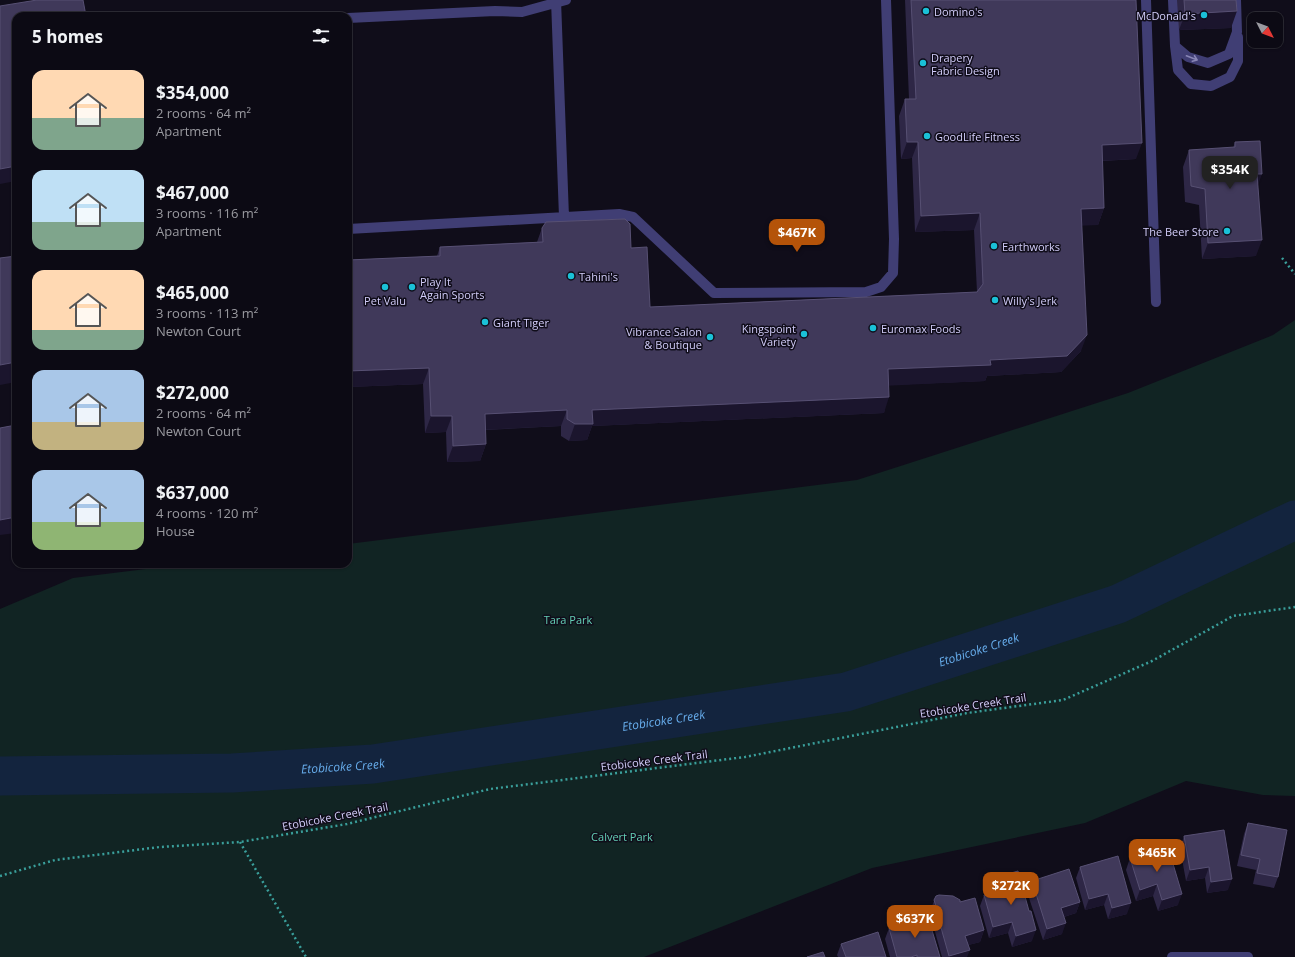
<!DOCTYPE html>
<meta charset="utf-8">
<style>
body{margin:0;font-family:"Open Sans",sans-serif;background:#15131d;color:#f1f3f6;height:100vh;display:flex;flex-direction:column;font-size:15px;white-space:nowrap}
*{box-sizing:border-box;margin:0}
p{font-size:13px;color:#9a9aa0}
.icon{flex:none;width:22px;height:22px;fill:none;stroke:currentColor;stroke-width:2;stroke-linecap:round;stroke-linejoin:round}
.map{position:relative;flex:1;overflow:hidden}
.details{position:absolute;left:12px;top:12px;width:340px;height:556px;display:flex;flex-direction:column;background:#0c0a14;border-radius:12px;box-shadow:0 1px 3px #0004,0 0 0 1px #2c2b34}
.details>*{flex:none}
.needle{width:26px;rotate:132deg}
.buttons{position:absolute;left:1247px;top:12px;display:grid;gap:8px}
.buttons a{display:grid;place-items:center;width:36px;height:36px;border-radius:8px;background:#0c0a14;box-shadow:0 1px 3px #0004,0 0 0 1px #2c2b34;font-size:20px}
.price{position:absolute;translate:-50% -34px;padding:0 9px;border-radius:8px;background:#b45309;color:#fff;font-size:13px;line-height:26px;filter:drop-shadow(0 1px 2px #0008)}
.price::after{content:'';position:absolute;left:50%;top:24px;width:12px;height:9px;margin-left:-6px;background:inherit;clip-path:polygon(0 0,100% 0,50% 100%)}
.price.on{background:#222;color:#fff}
ul{padding:0;list-style:none}
li{display:flex;align-items:center;gap:12px;height:100px;padding:0 20px}
li span{display:grid;place-items:center;flex:none;width:112px;height:80px;border-radius:12px;color:#555}
li>.icon{margin-inline-start:auto}
span .icon{width:48px;height:48px;fill:#fffc;stroke-width:1}
li b{font-size:17px}
h2{display:flex;justify-content:space-between;align-items:center;height:48px;padding:0 20px;font-size:17px}
.map>svg:first-child{display:block}
.green{fill:#112423}
.lines{fill:none;stroke-linecap:round;stroke-linejoin:round}
.river{stroke:#13243e;stroke-width:39}
.path{stroke:#3a9f9b;stroke-width:2.5;stroke-dasharray:2 3;stroke-linecap:butt}
.service{stroke:#403e74;stroke-width:10}
.minor{stroke:#403e74;stroke-width:10}
.wall{fill:#2e2746}
.shaded-wall{fill:#1b152d}
.building{fill:#40395a;stroke:#575073}
.oneway{stroke:#8986b6}
.poi-dot{fill:#1ac1d7;stroke:#100d1a;stroke-width:1.5}
.labels{text-anchor:middle;dominant-baseline:central;stroke-width:3;stroke-linejoin:round;paint-order:stroke}
.poi-label{font-size:11px;fill:#d2cdf9;stroke:#100d1a;text-anchor:start}
.park-label{font-size:11px;fill:#63cfb5;stroke:#100d1a}
.street-label{font-size:11px;fill:#d2cdf9;stroke:#100d1a}
.water-label{font-size:12px;font-style:italic;fill:#67adec;stroke:#100d1a}
</style>
<div class="map">
<svg width="1295" height="957" viewBox="0 0 1295 957">
<rect width="100%" height="100%" fill="#100d1a"/>
<path class="green" d="M1295,320V796L1263,795L1186,781L1085,823L872,868L644,957H0V609L73,578L186,564H348V544L857,480L1128,393L1273,335Z"/>
<g class="lines">
<path class="river" id="s1" d="M0,776L232,773L373,764L846,692L1118,604L1295,520"/>
<path class="path" d="M1282,258L1295,274
M240,842L306,957
M0,876L55,860L160,847L240,842L347,824L490,789L745,757L967,713L1063,700L1152,661L1233,616L1295,607"/>
<path class="service" d="M556,0L564,217
M1146,0L1156,302
M1173,0L1175,46L1188,57L1208,63L1229,54L1237,32L1236,0
M348,18L495,11L522,12L566,0
M1175,46L1178,70L1191,84L1211,86L1230,77L1238,61V37
M348,229L619,214L633,217L714,293L866,292L881,287L893,273L894,239L886,0"/>
<path class="minor" d="M1172,957H1248"/>
</g>
<path class="wall" d="M905,0H1136V159L1102,161L1104,208L1098,225H1082L1081,351L1061,372L987,376L985,381L889,385L884,413L592,426L587,440L569,441L561,436V426L485,430L486,444L480,461L447,462L446,432L425,433L423,384L348,387V260L437,256L440,247L537,242L542,228L631,248L650,307L977,292L974,230L915,232L912,158L901,159L899,116L905,99H909Z
M1177,0H1236L1231,28L1179,30Z
M1235,142L1258,184L1256,256L1202,259L1199,205L1185,202L1183,167L1189,150L1233,148Z
M1248,823L1278,877L1274,888L1253,884L1256,870L1237,866L1244,834Z
M1184,836L1228,890L1207,893L1205,878L1186,881L1180,848Z
M1118,856L1127,914L1108,919L1104,905L1085,910L1076,878L1080,867Z
M1130,858L1178,905L1158,911L1153,896L1136,901L1126,870Z
M1001,876L1032,941L1012,947L1008,933L989,938L980,906L984,895L998,891L997,887Z
M1032,881L1080,902L1076,913L1064,917L1062,934L1043,940L1027,892Z
M936,896L960,902L984,930L980,942L968,945L967,957H942L932,921L933,919L930,911Z
M905,917L911,922L940,957H890L885,939L889,928L902,924Z
M841,944L886,957H838L837,955Z"/>
<path class="shaded-wall" d="M1237,11L1231,28L1179,30L1185,14Z
M907,142H918L912,158L901,159Z
M1142,143L1136,159L1096,161L1102,145Z
M16,166V181L0,184V169Z
M1257,174H1262L1256,190Z
M1104,208L1098,225L1075,226L1081,209Z
M980,213L974,230L915,232L921,216Z
M1262,240L1256,256L1202,259L1208,243Z
M1087,335L1081,351L1061,372L987,376L985,381L882,386L888,369L990,360Z
M16,362V382L0,385V365Z
M429,368L423,384L348,387V371Z
M889,397L884,413L592,426L587,440L569,441L575,424L592,410Z
M567,410L561,426L479,430L485,414Z
M431,416H452L446,432L425,433Z
M486,444L480,461L447,462L453,446Z
M16,517V533L0,535V520Z
M1209,867L1205,878L1186,881L1190,870Z
M1232,879L1228,890L1207,893L1211,882Z
M1157,884L1153,896L1136,901L1140,890Z
M1108,894L1104,905L1085,910L1089,899Z
M1182,894L1178,905L1158,911L1162,900Z
M1080,902L1076,913L1057,919L1061,908Z
M1131,903L1127,914L1108,919L1112,908Z
M1012,922L1008,933L989,938L993,927Z
M1066,923L1062,934L1043,940L1047,929Z
M984,930L980,942L961,947L965,936Z
M1036,930L1032,941L1012,947L1016,936Z
M970,950L967,957H949V956Z"/>
<path class="building" d="M37,0H83L86,16H16V166L0,169V6Z
M911,0H1136L1142,143L1102,145L1104,208L1081,209L1087,335L1067,356L990,360L991,365L888,369L889,397L592,410L593,424H575L567,419V410L485,414L486,444L453,446L452,416H431L429,368L348,371V260L440,256V247L543,242L542,228L546,222L625,219L630,224L631,248L647,247L650,307L977,292L983,284L980,213L921,216L918,142H907L905,99H916Z
M1184,0H1236L1237,11L1185,14Z
M1260,141L1262,174H1257L1262,240L1208,243L1205,189L1191,186L1189,150L1235,147V142Z
M16,256V362L0,365V258Z
M16,425V517L0,520V428Z
M1248,823L1287,830L1278,877L1257,873L1260,859L1241,855Z
M1224,830L1232,879L1211,882L1209,867L1190,870L1184,836Z
M1168,847L1182,894L1162,900L1157,884L1140,890L1130,858Z
M1118,856L1131,903L1112,908L1108,894L1089,899L1080,867Z
M1069,869L1080,902L1061,908L1066,923L1047,929L1032,881Z
M1018,871L1029,911H1031L1036,930L1016,936L1012,922L993,927L984,895L1005,889L1001,876Z
M939,895L953,896L960,900V902L975,898L984,930L965,936L970,950L949,956L936,910L937,909L934,900L936,896Z
M909,916L911,922L928,917L940,957H917V955L911,957H897L889,928L907,923L905,917Z
M878,932L886,957H846L841,944Z
M823,952L825,957H807Z"/>
<defs><path id="oneway-shaft" d="M-6 0H5M1.5-3L5.5 0L1.5 3" fill="none" stroke-width="1.6" stroke-linecap="round" stroke-linejoin="round"/></defs>
<use class="oneway" href="#oneway-shaft" transform="translate(1192 58) rotate(21)"/>
<g class="poi-dot">
<circle cx="926" cy="11" r="4"/>
<circle cx="1204" cy="15" r="4"/>
<circle cx="923" cy="63" r="4"/>
<circle cx="927" cy="136" r="4"/>
<circle cx="1227" cy="231" r="4"/>
<circle cx="994" cy="246" r="4"/>
<circle cx="571" cy="276" r="4"/>
<circle cx="385" cy="287" r="4"/>
<circle cx="412" cy="287" r="4"/>
<circle cx="995" cy="300" r="4"/>
<circle cx="485" cy="322" r="4"/>
<circle cx="873" cy="328" r="4"/>
<circle cx="804" cy="334" r="4"/>
<circle cx="710" cy="337" r="4"/>
</g>
<g class="labels">
<g class="poi-label">
<text x="934" y="11">Domino's</text>
<text x="1196" y="15" text-anchor="end">McDonald's</text>
<text x="931" y="57">Drapery<tspan x="931" dy="13">Fabric Design</tspan></text>
<text x="935" y="136">GoodLife Fitness</text>
<text x="1219" y="231" text-anchor="end">The Beer Store</text>
<text x="1002" y="246">Earthworks</text>
<text x="579" y="276">Tahini's</text>
<text x="420" y="281">Play It<tspan x="420" dy="13">Again Sports</tspan></text>
<text x="385" y="300" text-anchor="middle">Pet Valu</text>
<text x="1003" y="300">Willy's Jerk</text>
<text x="493" y="322">Giant Tiger</text>
<text x="796" y="328" text-anchor="end">Kingspoint<tspan x="796" dy="13">Variety</tspan></text>
<text x="881" y="328">Euromax Foods</text>
<text x="702" y="331" text-anchor="end">Vibrance Salon<tspan x="702" dy="13">&amp; Boutique</tspan></text>
</g>
<g class="park-label">
<text x="568" y="619">Tara Park</text>
<text x="622" y="836">Calvert Park</text>
</g>
<g class="street-label">
<text transform="translate(973 705) rotate(-9)">Etobicoke Creek Trail</text>
<text transform="translate(654 760) rotate(-7)">Etobicoke Creek Trail</text>
<text transform="translate(335 816) rotate(-11)">Etobicoke Creek Trail</text>
</g>
<g class="water-label">
<text stroke="none"><textPath href="#s1" startOffset="991">Etobicoke Creek</textPath></text>
<text stroke="none"><textPath href="#s1" startOffset="667">Etobicoke Creek</textPath></text>
<text stroke="none"><textPath href="#s1" startOffset="343">Etobicoke Creek</textPath></text>
</g>
</g>
</svg>
<div class="buttons">
<a><svg class="needle" viewBox="-14 -14 28 28"><path d="M0-13l5 13h-10z" fill="#e53935"/><path d="M0 13l5-13h-10z" fill="#9a9aa0"/></svg></a>
</div>
<b class="price on" style="left:1230px;top:190px">$354K</b>
<b class="price" style="left:797px;top:253px">$467K</b>
<b class="price" style="left:1157px;top:873px">$465K</b>
<b class="price" style="left:1011px;top:906px">$272K</b>
<b class="price" style="left:915px;top:939px">$637K</b>
<section class="details">
<h2>5 homes<svg class="icon" aria-label="filters" viewBox="0 0 24 24"><path d="M4 7h16M4 17h16"/><circle cx="9" cy="7" r="2"/><circle cx="15" cy="17" r="2"/></svg></h2>
<ul>
<li><span style="background:linear-gradient(#ffd9b3 60%,#7fa58c 0)"><svg class="icon" aria-label="home" viewBox="0 0 24 24"><path d="M3 11l9-7 9 7M6 9v11h12V9"/></svg></span><div><b>$354,000</b><p>2 rooms · 64 m²</p><p>Apartment</p></div></li>
<li><span style="background:linear-gradient(#bfe0f5 65%,#7fa58c 0)"><svg class="icon" aria-label="home" viewBox="0 0 24 24"><path d="M3 11l9-7 9 7M6 9v11h12V9"/></svg></span><div><b>$467,000</b><p>3 rooms · 116 m²</p><p>Apartment</p></div></li>
<li><span style="background:linear-gradient(#ffd9b3 75%,#7fa58c 0)"><svg class="icon" aria-label="home" viewBox="0 0 24 24"><path d="M3 11l9-7 9 7M6 9v11h12V9"/></svg></span><div><b>$465,000</b><p>3 rooms · 113 m²</p><p>Newton Court</p></div></li>
<li><span style="background:linear-gradient(#a9c7e8 65%,#c2b280 0)"><svg class="icon" aria-label="home" viewBox="0 0 24 24"><path d="M3 11l9-7 9 7M6 9v11h12V9"/></svg></span><div><b>$272,000</b><p>2 rooms · 64 m²</p><p>Newton Court</p></div></li>
<li><span style="background:linear-gradient(#a9c7e8 65%,#8fb573 0)"><svg class="icon" aria-label="home" viewBox="0 0 24 24"><path d="M3 11l9-7 9 7M6 9v11h12V9"/></svg></span><div><b>$637,000</b><p>4 rooms · 120 m²</p><p>House</p></div></li>
</ul>
</section>
</div>
